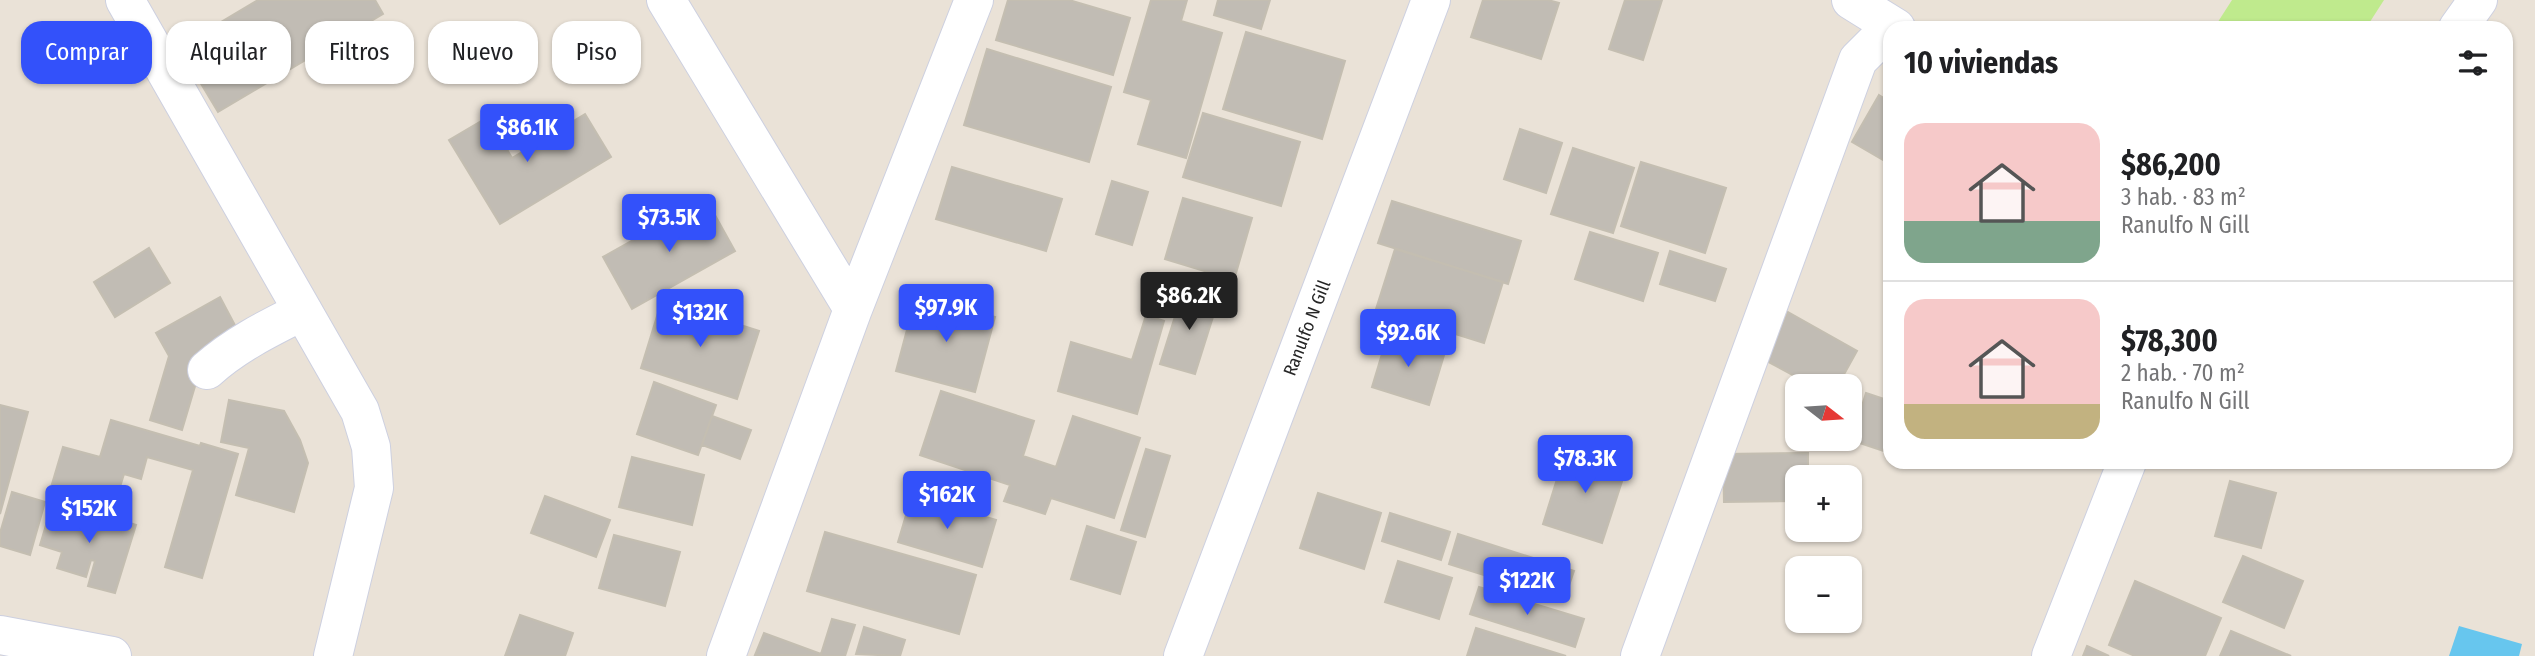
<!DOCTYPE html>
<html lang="es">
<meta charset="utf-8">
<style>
body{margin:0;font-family:"Fira Sans Condensed",sans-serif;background:#f6f6f6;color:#202124;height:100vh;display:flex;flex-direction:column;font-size:26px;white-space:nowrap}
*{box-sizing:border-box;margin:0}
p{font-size:23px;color:#757577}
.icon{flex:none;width:38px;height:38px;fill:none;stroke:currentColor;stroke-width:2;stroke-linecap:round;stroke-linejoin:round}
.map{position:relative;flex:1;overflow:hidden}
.details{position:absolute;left:1883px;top:21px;width:630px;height:448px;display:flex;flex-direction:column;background:#fff;border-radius:21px;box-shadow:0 2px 5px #0004}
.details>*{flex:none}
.hud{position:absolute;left:21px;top:21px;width:665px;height:63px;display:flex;gap:14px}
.needle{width:46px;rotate:107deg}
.tools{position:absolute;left:1785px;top:374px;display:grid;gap:14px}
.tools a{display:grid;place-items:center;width:77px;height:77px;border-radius:14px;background:#fff;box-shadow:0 2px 5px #0004;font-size:35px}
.price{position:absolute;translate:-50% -60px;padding:0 16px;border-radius:7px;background:#3351fa;color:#fff;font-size:23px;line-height:46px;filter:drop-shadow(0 2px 4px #0008)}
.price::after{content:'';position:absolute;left:50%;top:42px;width:21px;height:16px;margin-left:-10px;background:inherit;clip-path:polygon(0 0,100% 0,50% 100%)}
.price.on{background:#222;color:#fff}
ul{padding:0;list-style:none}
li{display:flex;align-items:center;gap:21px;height:175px;padding:0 21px}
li+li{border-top:2px solid #e0e0e0}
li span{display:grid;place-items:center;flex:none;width:196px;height:140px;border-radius:21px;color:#555}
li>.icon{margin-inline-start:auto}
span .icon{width:84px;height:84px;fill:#fffc;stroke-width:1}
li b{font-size:30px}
h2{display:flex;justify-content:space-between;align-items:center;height:84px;padding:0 21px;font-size:30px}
.tag{padding:0 24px;border-radius:21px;background:#fff;box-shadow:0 2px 5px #0004;font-size:24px;line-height:63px}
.tag.on{background:#3351fa;color:#fff}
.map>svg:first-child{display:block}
.pitch{fill:#bfea8d}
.water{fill:#67c6ee}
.building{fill:#c1bcb4;stroke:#c4beb1;stroke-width:2}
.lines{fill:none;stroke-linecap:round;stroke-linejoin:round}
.minor-casing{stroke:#cdd0e0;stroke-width:40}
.minor{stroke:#fff;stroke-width:38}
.labels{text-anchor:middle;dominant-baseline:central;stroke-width:6;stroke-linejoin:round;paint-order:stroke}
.street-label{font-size:18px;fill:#262626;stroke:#fff}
</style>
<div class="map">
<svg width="2535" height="656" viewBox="0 0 2535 656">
<rect width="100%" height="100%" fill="#eae2d7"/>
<path class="pitch" d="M2232,0H2384L2366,28H2214Z"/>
<path class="water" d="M2459,626L2522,644L2519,656H2449Z"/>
<path class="building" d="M258,0H375L383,14L218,112L179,47Z
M1008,0H1069L1130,18L1113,75L996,40Z
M1151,0H1187L1181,21L1222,33L1186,158L1138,144L1151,100L1124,92Z
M1218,0H1270L1261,29L1214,15Z
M1483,0H1548L1559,3L1541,59L1471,37Z
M1625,0H1662L1643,60L1609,49Z
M1246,32L1345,61L1322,139L1223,109Z
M987,49L1111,87L1089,162L964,125Z
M1879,95L1890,102V164L1852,142Z
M1203,113L1300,142L1281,206L1183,177Z
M585,114L611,157L500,224L449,140L488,117L512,158Z
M1520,129L1562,143L1546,193L1504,179Z
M1573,148L1634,168L1613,233L1551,214Z
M1641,162L1726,188L1705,253L1621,226Z
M952,167L1062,199L1046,251L936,219Z
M1112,181L1148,192L1132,245L1096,234Z
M1183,198L1252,218L1234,280L1165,259Z
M706,199L735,251L632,309L603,257Z
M1392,201L1521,241L1508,284L1378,243Z
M1590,232L1658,253L1643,301L1575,279Z
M149,248L170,283L115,317L94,282Z
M1395,249L1503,282L1484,343L1376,309Z
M1670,251L1726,269L1715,301L1660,284Z
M1183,291L1218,301L1195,374L1160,364Z
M916,296L995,317L975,392L896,371Z
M220,297L237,329L207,346L182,430L150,420L169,356L156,333Z
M662,300L759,331L737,399L641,368Z
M1788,312L1857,351L1837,387H1815L1763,359Z
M1146,315L1164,321L1137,414L1058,391L1071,342L1132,360Z
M1388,334L1445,352L1429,405L1372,387Z
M654,382L716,405L698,455L637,434Z
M941,391L1034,421L1023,456L1056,467L1073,416L1140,438L1114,518L1051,498L1045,514L1004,501L1010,485L920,455Z
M1866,393L1890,401V453L1851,440Z
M229,400L284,411L300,440L308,463L294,512L236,495L249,448L221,442Z
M0,405L28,412L0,514Z
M712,416L751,430L740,459L702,445Z
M111,420L200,446L201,443L238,454L202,578L165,567L193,470L147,457L141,479L124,474L112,513L49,494L63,447L100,457Z
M1567,447L1627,466L1602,543L1543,524Z
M1146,449L1170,456L1145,537L1121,530Z
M1808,453V478H1797V501L1724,502L1723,454Z
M632,457L704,475L692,525L619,507Z
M2230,481L2276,493L2261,548L2215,536Z
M12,492L45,502L30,555L0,546V533Z
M1318,493L1381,513L1364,569L1300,548Z
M912,495L996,520L982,567L898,542Z
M545,496L610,520L596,557L531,533Z
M52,505L107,520L108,516L136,525L115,593L88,586L95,561L91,560L86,577L57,568L62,552L40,545Z
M1390,513L1450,532L1441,560L1382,541Z
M1087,526L1136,542L1120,594L1071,579Z
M825,532L976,575L959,634L807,591Z
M1458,534L1574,571L1564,600L1449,564Z
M614,535L680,552L665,606L599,588Z
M2243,556L2303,581L2284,628L2223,602Z
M1398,561L1452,578L1439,619L1385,602Z
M2135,581L2221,618L2205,656H2135L2109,645Z
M1479,587L1584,619L1575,647L1470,614Z
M520,615L573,633L565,656H505Z
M832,619L855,625L845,656L755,655L764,633L821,654Z
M864,627L905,640L900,656L856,654Z
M1476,628L1566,656H1467Z
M2231,631L2291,656H2220Z
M2087,646L2109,656H2083Z"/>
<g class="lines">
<g class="minor-casing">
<path id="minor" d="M125,0L360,411L371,447L374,488L333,656
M666,0L853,309
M1851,0L1896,28
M2458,28L2478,0
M207,370C236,344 269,328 303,311
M0,635L112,656
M726,656L853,309L974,0
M1183,656L1431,0
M1640,656L1858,60L1890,28
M2051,656L2127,462"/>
</g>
<use href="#minor" class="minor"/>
</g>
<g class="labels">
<g class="street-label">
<text transform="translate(1307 328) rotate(-69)">Ranulfo N Gill</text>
</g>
</g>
</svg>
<div class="tools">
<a><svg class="needle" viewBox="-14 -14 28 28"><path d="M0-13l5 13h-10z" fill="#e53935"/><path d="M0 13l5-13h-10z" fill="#757577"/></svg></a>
<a>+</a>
<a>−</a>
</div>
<b class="price" style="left:527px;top:164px">$86.1K</b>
<b class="price" style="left:669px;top:254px">$73.5K</b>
<b class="price on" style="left:1189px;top:332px">$86.2K</b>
<b class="price" style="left:946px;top:344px">$97.9K</b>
<b class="price" style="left:700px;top:349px">$132K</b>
<b class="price" style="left:1408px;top:369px">$92.6K</b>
<b class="price" style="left:1585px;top:495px">$78.3K</b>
<b class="price" style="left:947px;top:531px">$162K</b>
<b class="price" style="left:89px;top:545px">$152K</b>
<b class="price" style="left:1527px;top:617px">$122K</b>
<div class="hud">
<a class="tag on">Comprar</a>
<a class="tag">Alquilar</a>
<a class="tag">Filtros</a>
<a class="tag">Nuevo</a>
<a class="tag">Piso</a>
</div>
<section class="details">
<h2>10 viviendas<svg class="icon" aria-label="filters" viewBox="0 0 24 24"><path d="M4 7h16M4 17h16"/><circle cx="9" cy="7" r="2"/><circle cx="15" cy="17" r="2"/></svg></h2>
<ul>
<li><span style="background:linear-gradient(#f6c9c9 70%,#7fa58c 0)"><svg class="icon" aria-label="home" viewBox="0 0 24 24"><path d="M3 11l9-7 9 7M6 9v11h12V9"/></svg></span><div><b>$86,200</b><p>3 hab. · 83 m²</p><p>Ranulfo N Gill</p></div></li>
<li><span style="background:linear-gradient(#f6c9c9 75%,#c2b280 0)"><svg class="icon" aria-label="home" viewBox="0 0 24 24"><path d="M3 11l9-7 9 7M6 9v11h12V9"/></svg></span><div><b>$78,300</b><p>2 hab. · 70 m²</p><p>Ranulfo N Gill</p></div></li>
</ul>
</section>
</div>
